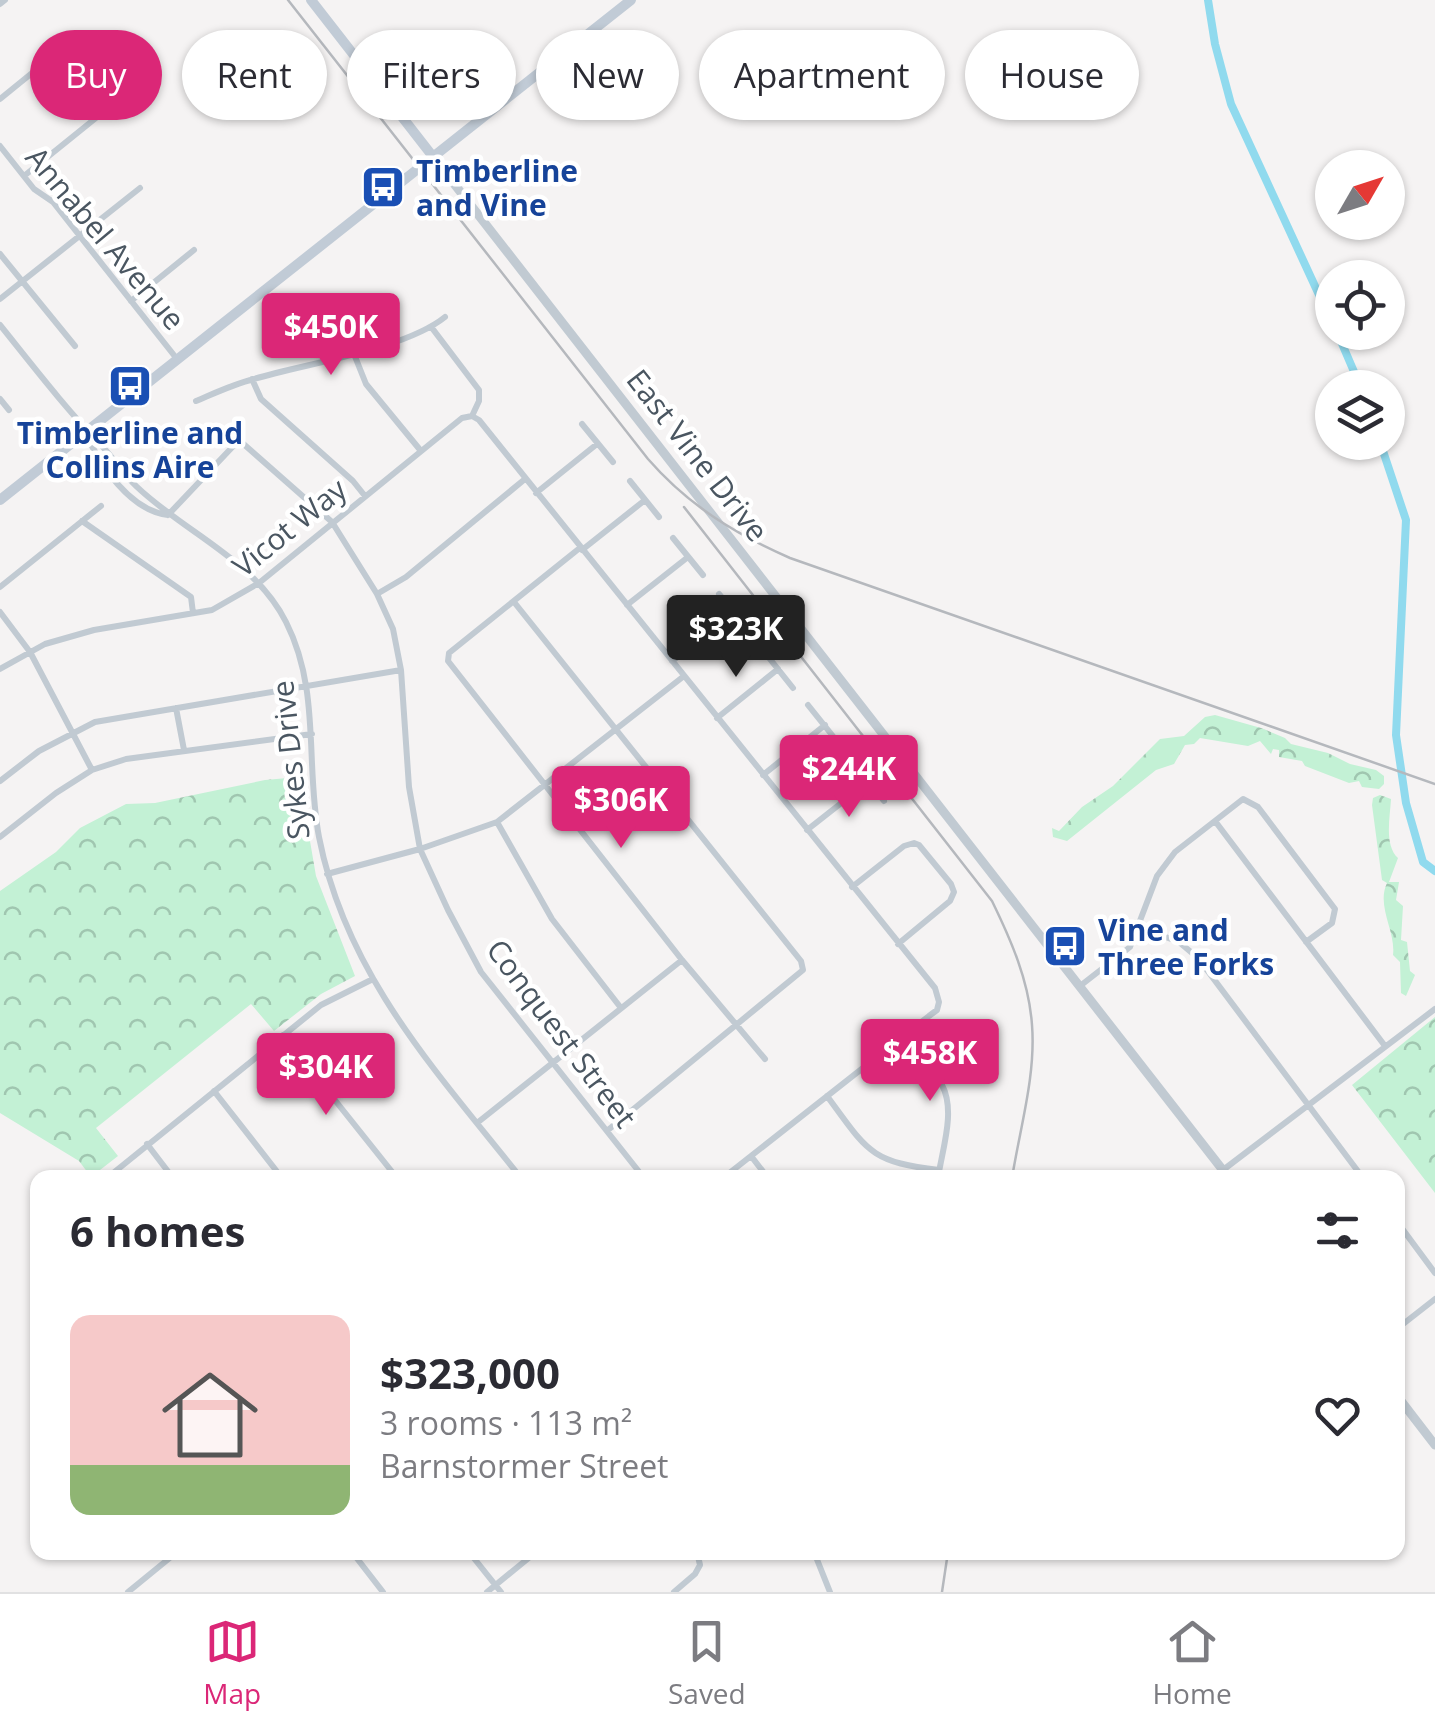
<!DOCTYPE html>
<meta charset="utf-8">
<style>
body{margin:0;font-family:"Open Sans",sans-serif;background:#f2f2f3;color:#2b2b33;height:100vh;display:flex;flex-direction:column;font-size:38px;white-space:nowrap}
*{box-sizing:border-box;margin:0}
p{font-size:32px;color:#7c7c81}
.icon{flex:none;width:55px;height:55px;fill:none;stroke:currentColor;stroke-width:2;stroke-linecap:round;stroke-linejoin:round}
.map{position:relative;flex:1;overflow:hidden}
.side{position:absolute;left:30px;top:1170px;width:1375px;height:390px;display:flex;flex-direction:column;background:#fff;border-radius:20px;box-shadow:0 2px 8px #0004}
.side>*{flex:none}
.banner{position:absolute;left:30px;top:30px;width:1375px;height:90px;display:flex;gap:20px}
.needle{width:65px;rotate:51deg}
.tools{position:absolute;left:1315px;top:150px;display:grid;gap:20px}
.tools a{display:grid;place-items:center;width:90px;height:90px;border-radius:50%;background:#fff;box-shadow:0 2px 8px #0004;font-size:50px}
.price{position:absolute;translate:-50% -85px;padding:0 22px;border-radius:10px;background:#db2777;color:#fff;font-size:32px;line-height:65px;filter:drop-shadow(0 2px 5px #0008)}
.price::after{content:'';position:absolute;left:50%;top:60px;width:30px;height:22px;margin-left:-15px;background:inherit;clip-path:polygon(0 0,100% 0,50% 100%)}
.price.active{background:#222;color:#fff}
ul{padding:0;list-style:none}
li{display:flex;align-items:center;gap:30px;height:250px;padding:0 40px}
li span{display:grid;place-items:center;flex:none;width:280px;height:200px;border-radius:20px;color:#555}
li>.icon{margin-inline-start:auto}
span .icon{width:120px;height:120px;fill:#fffc;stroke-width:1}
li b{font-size:42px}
h2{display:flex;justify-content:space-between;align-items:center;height:120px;padding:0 40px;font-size:42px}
.tag{padding:0 35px;border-radius:45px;background:#fff;box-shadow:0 2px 8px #0004;font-size:35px;line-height:90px}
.tag.active{background:#db2777;color:#fff}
.tab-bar{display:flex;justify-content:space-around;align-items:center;height:140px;border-top:2px solid #e1e1e2;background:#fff;font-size:28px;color:#7c7c81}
.tab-bar a{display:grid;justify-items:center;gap:5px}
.tab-bar .active{color:#db2777}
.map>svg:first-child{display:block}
.forest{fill:url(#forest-crowns)}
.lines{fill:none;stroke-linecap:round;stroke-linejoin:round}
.canal{stroke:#90daee;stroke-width:8}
.minor{stroke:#c1cad2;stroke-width:6}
.tertiary{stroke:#c1cad2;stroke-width:9}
.secondary{stroke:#c1cbd6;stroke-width:10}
.rail{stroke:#b5b8bd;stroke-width:2.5}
.labels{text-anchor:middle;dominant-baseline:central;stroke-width:9;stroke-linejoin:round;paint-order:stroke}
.transit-label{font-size:30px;font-weight:bold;fill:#164399;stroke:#fff;text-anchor:start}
.street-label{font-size:30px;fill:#4a5661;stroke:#fff}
</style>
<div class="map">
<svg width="1435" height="1592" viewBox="0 0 1435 1592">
<defs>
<pattern id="forest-crowns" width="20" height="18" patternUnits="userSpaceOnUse" patternTransform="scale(2.5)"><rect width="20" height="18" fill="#c3f1d5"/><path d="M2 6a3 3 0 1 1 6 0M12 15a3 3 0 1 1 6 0" fill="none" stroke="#a0c6b0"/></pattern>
</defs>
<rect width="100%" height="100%" fill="#f5f3f3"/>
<path class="forest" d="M1215,715L1261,728L1285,738L1291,744L1328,753L1350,764L1376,770L1384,776V784L1379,789L1362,787L1359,781L1349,783L1305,766L1302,761L1279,757V750L1273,749L1271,754L1260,741L1248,746L1200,738L1194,744L1185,745L1174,764L1156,770L1067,841L1053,837L1052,828L1059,831L1082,807L1113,786L1160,739L1184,736L1205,717Z
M299,777L316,876L355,976L321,994L274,1031L251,1004L96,1128L118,1156L91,1177L79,1161L0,1113V891L56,852L80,828L126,804L155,803L265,780Z
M1380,795L1391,799C1390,818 1384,845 1398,858L1389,882H1399L1396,900L1403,906L1401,940L1407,942L1410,971L1415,975L1406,996L1401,993L1400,962L1393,955C1396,931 1376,906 1387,883L1382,880L1372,805L1373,798Z
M1435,1017V1193L1352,1085Z"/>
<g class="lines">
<path class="canal" d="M1208,0L1215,44L1231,104L1332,323
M1337,332L1361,388
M1380,442L1406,520L1396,735L1406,803L1423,862L1435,871"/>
<path class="minor" d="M0,4L5,0
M0,99L64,47
M0,146L34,189L53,202L177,359
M24,176L107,109
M0,254L75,346
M0,299L140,188
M131,301L194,250
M0,325C33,366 65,408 102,446C114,459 124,474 136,486C185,533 254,559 286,622C321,691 305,764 319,837C346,975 436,1071 521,1178
M432,328L479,390V401L472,416
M354,354L366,384L421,451
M252,379L261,399L353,481L365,496
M0,399L9,410
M196,401C215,393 234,384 254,379C306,363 404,350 445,317
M472,416L479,420L935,988L939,1002L937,1010L929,1016L723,1178
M582,424L613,462
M86,433C99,465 131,511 168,515
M630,481L659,517
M536,493L597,444
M168,515L239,440L332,522L377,594L393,629L401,670L409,787L420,849L448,910L481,972L644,1178
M82,521L191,597L193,613
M673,538L703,575
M581,547L449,653L448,661L682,960L765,1059
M582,550L645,500
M0,587L101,506
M377,594L406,577L525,479
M719,594L749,631
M514,602L801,961L803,970L608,1130
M627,605L688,557
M0,612L30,652L92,770
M762,649L793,688
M672,661L735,613
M0,669L45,644L94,630L212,610L259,583L462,418L472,416
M808,705L840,745
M176,708L184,750
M717,718L778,669
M853,761L884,801
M763,775L825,725
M0,781L39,751L95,722L401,670
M1215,821L1385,1046
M497,822L552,919L621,1008
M807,830L868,782
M0,837L56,793L92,770L126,759L312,734
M327,874L420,849L497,822L684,676
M852,887L904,846L914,843L919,845L951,884L954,892L950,901L898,944
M1139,927L1179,942L1198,958L1363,1178
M1080,986L1130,947L1157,876L1175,852L1243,799L1258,807L1335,909L1332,923L1306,942
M283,1035L397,1178
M904,1035C916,1051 933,1067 942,1085C956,1111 942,1150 938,1178
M214,1091L282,1178
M827,1096C867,1150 869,1162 939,1170
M477,1123L682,960
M147,1144L173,1178
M751,1156L768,1178
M1223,1170L1435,1009
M107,1178L321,1005L371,980
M1398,1223L1435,1273
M1398,1328L1435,1299
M352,1552L383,1592
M469,1552L501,1592
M814,1552L830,1592
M128,1592L177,1552
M487,1592L536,1552
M674,1592L695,1574L700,1565L697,1552"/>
<path class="tertiary" d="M434,158L1229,1178
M1398,1397L1435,1445"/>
<path class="secondary" d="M311,0L434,158
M0,500L631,0"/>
<path class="rail" d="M288,0L648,459C688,505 735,534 790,558L1435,784
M684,507L992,901C1011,940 1029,981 1032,1025C1036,1075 1020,1128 1012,1178
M942,1592L948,1552"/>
</g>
<defs>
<g id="bus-square" transform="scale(2.25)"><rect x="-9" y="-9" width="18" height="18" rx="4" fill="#1a4fb4" stroke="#fff"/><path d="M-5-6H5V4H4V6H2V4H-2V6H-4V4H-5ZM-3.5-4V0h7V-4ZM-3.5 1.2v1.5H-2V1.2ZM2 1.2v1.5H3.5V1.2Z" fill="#fff"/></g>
</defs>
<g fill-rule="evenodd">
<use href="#bus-square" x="383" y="187"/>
<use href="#bus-square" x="130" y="386"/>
<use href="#bus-square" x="1065" y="946"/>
</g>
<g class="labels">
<g class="transit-label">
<text x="416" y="170">Timberline<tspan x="416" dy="34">and Vine</tspan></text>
<text x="130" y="432" text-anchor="middle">Timberline and<tspan x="130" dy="34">Collins Aire</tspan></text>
<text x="1098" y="929">Vine and<tspan x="1098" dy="34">Three Forks</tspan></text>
</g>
<g class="street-label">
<text transform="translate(106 238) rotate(50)">Annabel Avenue</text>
<text transform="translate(698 455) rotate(52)">East Vine Drive</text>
<text transform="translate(289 527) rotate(-39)">Vicot Way</text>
<text transform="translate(290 760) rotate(-96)">Sykes Drive</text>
<text transform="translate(562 1033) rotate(53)">Conquest Street</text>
</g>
</g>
</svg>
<div class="tools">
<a><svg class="needle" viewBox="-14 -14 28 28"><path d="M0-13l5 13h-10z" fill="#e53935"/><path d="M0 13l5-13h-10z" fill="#7c7c81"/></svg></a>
<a><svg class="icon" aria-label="locate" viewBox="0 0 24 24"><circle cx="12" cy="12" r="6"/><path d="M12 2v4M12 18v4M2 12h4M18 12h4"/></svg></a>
<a><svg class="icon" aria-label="layers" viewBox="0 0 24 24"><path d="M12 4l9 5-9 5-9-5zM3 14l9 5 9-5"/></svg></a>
</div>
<b class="price" style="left:331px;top:378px">$450K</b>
<b class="price active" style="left:736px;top:680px">$323K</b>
<b class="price" style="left:849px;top:820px">$244K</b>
<b class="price" style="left:621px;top:851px">$306K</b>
<b class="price" style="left:930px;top:1104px">$458K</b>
<b class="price" style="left:326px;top:1118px">$304K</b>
<div class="banner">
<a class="tag active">Buy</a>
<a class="tag">Rent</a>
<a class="tag">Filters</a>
<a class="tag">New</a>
<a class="tag">Apartment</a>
<a class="tag">House</a>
</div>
<section class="side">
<h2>6 homes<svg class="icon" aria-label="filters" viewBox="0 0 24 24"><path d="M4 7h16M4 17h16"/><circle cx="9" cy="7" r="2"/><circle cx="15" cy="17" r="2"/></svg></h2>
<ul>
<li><span style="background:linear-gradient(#f6c9c9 75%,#8fb573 0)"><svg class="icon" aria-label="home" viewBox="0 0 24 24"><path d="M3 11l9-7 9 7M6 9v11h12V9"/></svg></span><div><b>$323,000</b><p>3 rooms · 113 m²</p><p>Barnstormer Street</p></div><svg class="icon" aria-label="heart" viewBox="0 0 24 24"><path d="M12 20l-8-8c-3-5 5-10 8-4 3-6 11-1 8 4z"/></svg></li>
</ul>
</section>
</div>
<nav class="tab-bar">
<a class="active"><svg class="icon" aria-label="map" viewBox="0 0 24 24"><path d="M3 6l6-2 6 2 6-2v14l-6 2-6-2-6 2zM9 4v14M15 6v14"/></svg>Map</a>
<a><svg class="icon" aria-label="saved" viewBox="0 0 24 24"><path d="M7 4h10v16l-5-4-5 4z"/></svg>Saved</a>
<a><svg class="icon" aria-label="home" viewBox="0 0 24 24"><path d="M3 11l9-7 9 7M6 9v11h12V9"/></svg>Home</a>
</nav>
